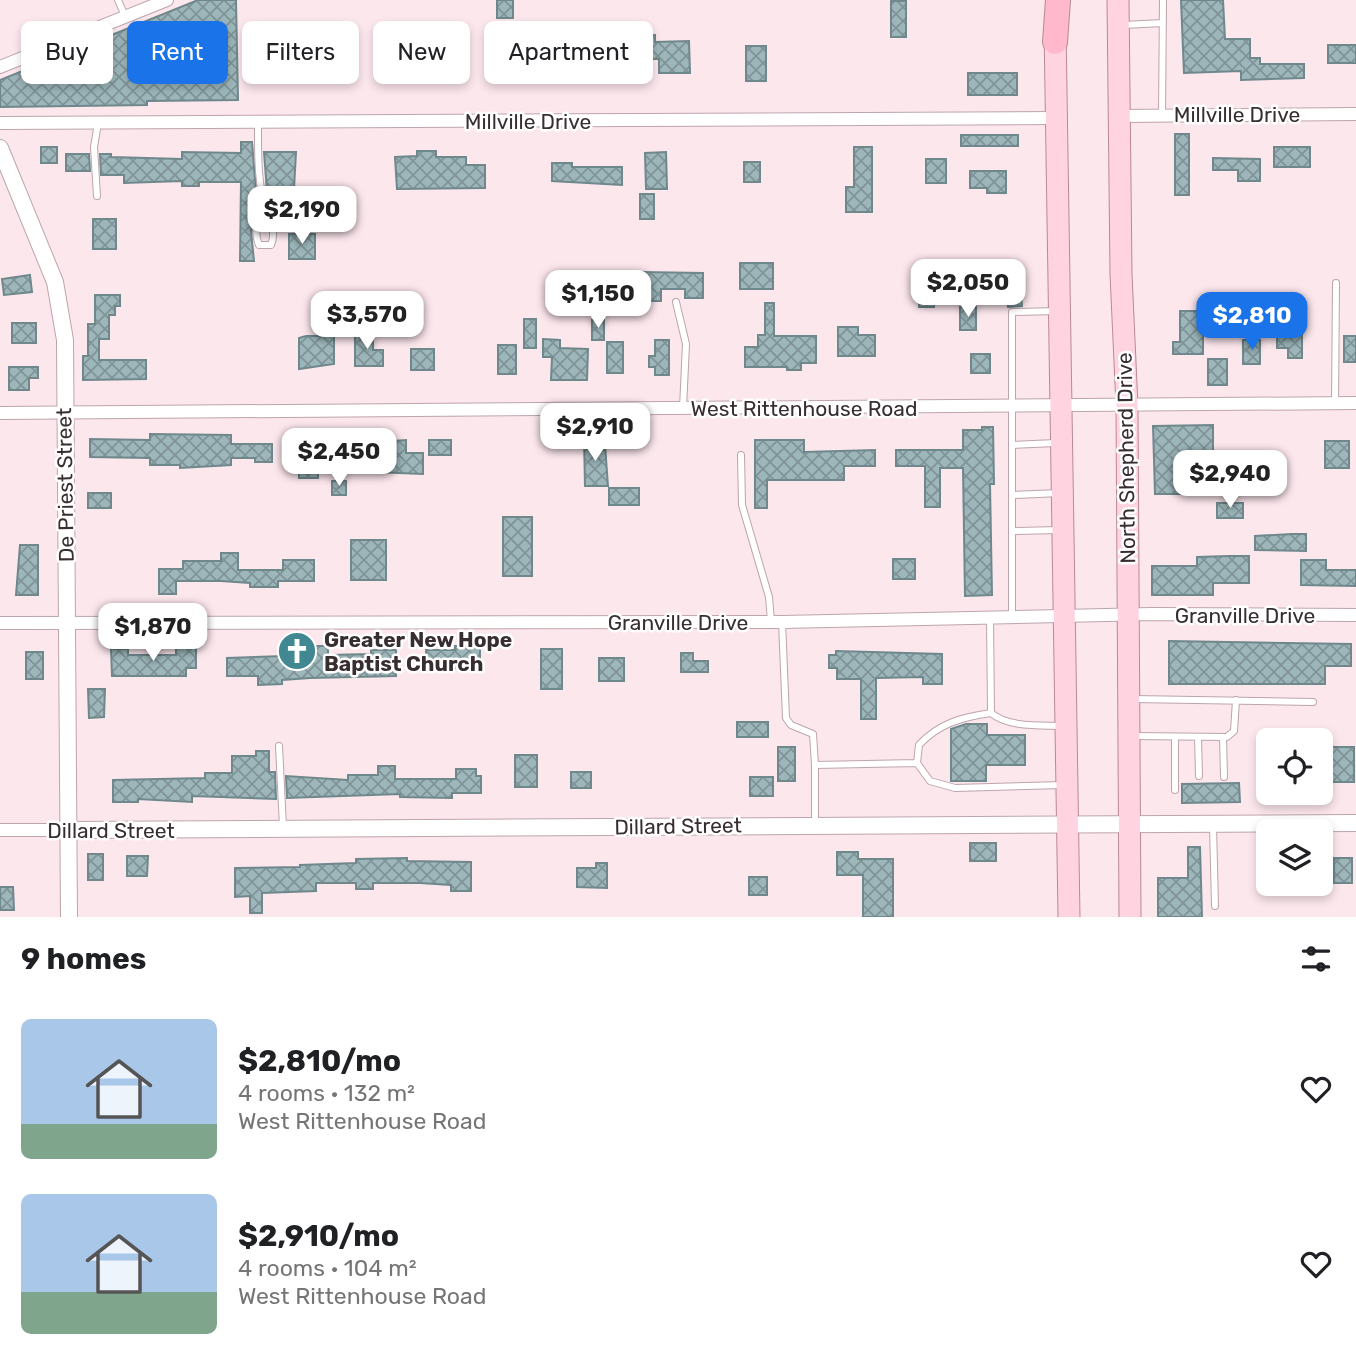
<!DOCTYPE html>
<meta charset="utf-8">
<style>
body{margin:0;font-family:Rubik,sans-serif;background:#f6f6f6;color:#202124;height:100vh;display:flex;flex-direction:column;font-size:26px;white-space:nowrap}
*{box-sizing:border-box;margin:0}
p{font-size:23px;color:#757577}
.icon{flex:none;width:38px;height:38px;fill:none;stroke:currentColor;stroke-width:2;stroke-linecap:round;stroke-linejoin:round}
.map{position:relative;height:917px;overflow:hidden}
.panel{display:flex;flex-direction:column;background:#fff;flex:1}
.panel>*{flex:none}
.top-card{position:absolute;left:21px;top:21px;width:700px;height:63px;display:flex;gap:14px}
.fabs{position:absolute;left:1256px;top:728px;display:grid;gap:14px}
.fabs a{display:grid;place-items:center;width:77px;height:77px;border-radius:10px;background:#fff;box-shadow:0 4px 10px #0003;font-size:35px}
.price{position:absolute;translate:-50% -60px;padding:0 16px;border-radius:14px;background:#fff;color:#222;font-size:23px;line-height:46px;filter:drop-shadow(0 2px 4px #0008)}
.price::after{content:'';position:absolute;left:50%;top:42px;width:21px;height:16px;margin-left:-10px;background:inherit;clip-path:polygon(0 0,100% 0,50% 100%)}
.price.on{background:#1a73e8;color:#fff}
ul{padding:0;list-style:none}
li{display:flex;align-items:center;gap:21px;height:175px;padding:0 21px}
li span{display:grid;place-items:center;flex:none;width:196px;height:140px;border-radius:10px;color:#555}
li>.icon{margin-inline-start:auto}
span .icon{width:84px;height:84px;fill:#fffc;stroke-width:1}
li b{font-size:30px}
h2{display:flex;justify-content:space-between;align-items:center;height:84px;padding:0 21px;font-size:30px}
.pill{padding:0 24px;border-radius:10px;background:#fff;box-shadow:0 4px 10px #0003;font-size:24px;line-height:63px}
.pill.on{background:#1a73e8;color:#fff}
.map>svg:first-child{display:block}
.building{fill:url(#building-cross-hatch);stroke:#6f888c;stroke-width:2}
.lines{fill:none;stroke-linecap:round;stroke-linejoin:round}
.service-casing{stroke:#bda5ab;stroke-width:8}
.minor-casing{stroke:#bda5ab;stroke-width:14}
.tertiary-casing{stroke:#bda5ab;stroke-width:18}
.primary-casing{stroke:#b98896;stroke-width:23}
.motorway-casing{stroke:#b98896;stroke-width:26}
.service{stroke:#fff;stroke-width:6}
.minor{stroke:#fff;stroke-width:12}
.tertiary{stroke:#fff;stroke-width:16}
.primary{stroke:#ffd4e0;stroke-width:21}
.motorway{stroke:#ffb8cc;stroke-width:24}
.labels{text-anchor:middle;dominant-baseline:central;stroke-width:5;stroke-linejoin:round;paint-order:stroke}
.street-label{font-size:21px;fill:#382e31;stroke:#fff}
.poi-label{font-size:21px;font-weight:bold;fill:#382e31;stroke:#fff;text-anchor:start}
</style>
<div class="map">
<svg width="1356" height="917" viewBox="0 0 1356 917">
<defs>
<pattern id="building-cross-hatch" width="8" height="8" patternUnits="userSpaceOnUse" patternTransform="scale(1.75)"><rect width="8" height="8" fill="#9cb6ba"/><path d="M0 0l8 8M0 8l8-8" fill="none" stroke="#809498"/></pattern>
</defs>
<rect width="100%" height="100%" fill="#fce7ed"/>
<path class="building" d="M198,0H236L238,100L147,101V105L0,107V80Z
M497,0H513V18H497Z
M1181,0H1223L1225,39H1250V58H1260V64H1304V78L1241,80V71L1184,73Z
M891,1H906V37H891Z
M642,35H655V42L689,41L690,73H659V59H642Z
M441,42H459V72H441Z
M1328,45H1356V63H1328Z
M746,46H766V81H746Z
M399,52H420V77H399Z
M556,54H614V73H556Z
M498,59H527V75H498Z
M968,73H1017V95H968Z
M1175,134H1189V195H1175Z
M961,135H1018V146H961Z
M241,142H252L256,191L251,231L254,261H240L241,182H199V186H182V181L124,183V175H101L100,154H111V157L182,159V152L241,153Z
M41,147H57V163H41Z
M854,147H872V212H846V187H854Z
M1274,147H1310V167H1274Z
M417,151H436V157H466V165H485V188L397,189L395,157L417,156Z
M264,152H296L292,226H278L277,191H267Z
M666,152L667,189H646L645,153Z
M66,154H89L90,171H66Z
M1213,158L1260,159V181H1238V170H1213Z
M926,159H946V183H926Z
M744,162H760V182H744Z
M552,163H572V167H622V185L552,181Z
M970,171H1006V193H987V188H970Z
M640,194H654V219H640Z
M93,219H116V249H93Z
M289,234H315V259H289Z
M740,263H773V289H740Z
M919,271H934V307H919Z
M641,272L703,273V298H685V289H661V301H641Z
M984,274H1019L1022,306L1008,307V290H984Z
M30,275L32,292L4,295L2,279Z
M95,295H120V306H115V315H109V339H99V360H146V379L83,380V356H88V324H95Z
M765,303H774V336H816V363H801V370H787V367H745V347H758V335H765Z
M960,307H976V330H960Z
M1180,311H1203V354H1173V342H1180Z
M524,319H536V348H524Z
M592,320H604V340H592Z
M12,323H36V343H12Z
M1286,326H1302V358H1288V348H1277V337H1286Z
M838,327H858V335H875V356H838Z
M355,332H373V350H383V366H355Z
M306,336H334V364L299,369V338Z
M1344,336H1356V362H1344Z
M543,339L560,340V348L588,349L587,380H551L552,357H543Z
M655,340H669V375H655V367H649V356H655Z
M1243,340H1260V364H1243Z
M607,342H623V373H607Z
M498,345H516V374H498Z
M411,349H434V370H411Z
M971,354H990V373H971Z
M1208,359H1227V385H1208Z
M9,367H38V378H29V390H9Z
M1213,425V494H1155L1153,426Z
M982,427H993L994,484H990L992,595L965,596L963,468H940V507H925V466H896V450H963V430H982Z
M150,434L231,435V444H272V462H255V458H231V465L180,468V465H150V458L90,457V439L150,440Z
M584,437H599V445H605L608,486H585Z
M406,440V453H423V474L373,472V450H394L393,441Z
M429,440H451V455H429Z
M755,440H804V452L875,450V466H844V480H767V508H755Z
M1325,441H1349V468H1325Z
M299,450H318V478H299Z
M332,481H346V495H332Z
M609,488H639V505H609Z
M88,493H111V508H88Z
M1217,503H1243V518H1217Z
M503,517H532V576H503Z
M1292,534H1306V551L1255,550V536Z
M351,540H386V580H351Z
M20,545H38V595H16Z
M221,553H238V570H283V560H314V581H278V587H250V583L221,581H176V594H159V569H183V561H221Z
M1229,556H1249V583H1213V595H1152V566H1197V557Z
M893,559H915V579H893Z
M1301,560H1326V570H1356V586L1301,585Z
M1169,641L1351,644V666H1325V684H1169Z
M314,646H328V655L371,654V650H396V676L310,678L282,680V684L258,685V676H227V658L285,656V650H314Z
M455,646H480V667L426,670V650H455Z
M176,648H196V668H186V676H112L111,649H128V655H176Z
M541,649H562V689H541Z
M836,651L942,654V684H923V677L876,678V719H861V679H837V668H829V655H836Z
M26,652H43V679H26Z
M681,653H693V661H708V672H681Z
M599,658H624V681H599Z
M88,689H105L104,717L89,718Z
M737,722H768V737H737Z
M966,724H987V735H1025V765H986V781H951V729Z
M778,747H795V781H778Z
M1329,747H1354V782H1329Z
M256,751H269V772H275L276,799L192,796V802L138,799V802H113V780L205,778V773H232V756H256Z
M515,755H537V787H515Z
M378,766H395V779H456V769H476V776H481V793H452V798L400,797V794L287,798L286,776L348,780V775H378Z
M571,772H591V788H571Z
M750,777H773V796H750Z
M1239,783L1240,802L1182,803V784Z
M970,843H996V861H970Z
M1188,847H1200L1202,917H1158V878H1188Z
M837,852H858V859H893V917H863V875H837Z
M88,854H103V880H88Z
M127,856H148L147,876H127Z
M407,858V861L471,862V891H451V885L420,883H373V889H356V883H316V891L262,893V913H250V896L235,897V868L300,867V865L356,863V859Z
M1334,858H1352V883H1334Z
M596,863H607V888L577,887V868H596Z
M749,877H767V895H749Z
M0,887H13L14,910H0Z"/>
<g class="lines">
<g class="service-casing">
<path id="service" d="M118,0L125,16
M1123,25L1163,23
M1162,115L1163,0
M258,122C258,150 257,186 267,213C271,224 276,233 271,245H259C254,233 256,219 266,210
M97,196L94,147L98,123
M676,302L686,344L683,408
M1335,404L1336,283
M1013,445L1056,443
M741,455L742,505L769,597L771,621
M1013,495L1060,493
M1012,531L1060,530
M990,618L991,713
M1012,618V312L1058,311
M782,622L786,718L791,725L813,734L815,765
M1133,699L1313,702
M1063,726C1041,725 1009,728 991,713C963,717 939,723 919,745L917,763L930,781L955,788L1064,785
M1133,736L1227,737L1234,731L1236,700
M1175,737V790
M1198,737L1199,776
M1223,737L1224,777
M279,746L283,827
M815,825V765L917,763
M1213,825L1215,906"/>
</g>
<g class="minor-casing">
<path id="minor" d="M0,67L167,0
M1119,116L1356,114
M0,123L1055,118
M0,413L1356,403
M0,623L782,622L1151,614L1356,615
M0,830H67"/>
</g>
<g class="tertiary-casing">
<path id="tertiary" d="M0,148L55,282L65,340L69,917
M67,830L1356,823"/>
</g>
<g class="primary-casing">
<path id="primary" d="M1118,0L1121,274L1127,406L1130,917
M1055,27L1069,917"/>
</g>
<g class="motorway-casing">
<path id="motorway" d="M1055,42L1058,0"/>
</g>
<use href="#service" class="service"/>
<use href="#minor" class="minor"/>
<use href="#tertiary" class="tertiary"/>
<use href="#primary" class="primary"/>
<use href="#motorway" class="motorway"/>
</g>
<defs>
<g id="church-disc" transform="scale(2.0125)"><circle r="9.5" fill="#428892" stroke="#fff"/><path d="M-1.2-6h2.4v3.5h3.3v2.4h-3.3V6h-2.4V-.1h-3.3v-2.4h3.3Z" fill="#fff"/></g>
</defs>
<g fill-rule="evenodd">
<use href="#church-disc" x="297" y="651"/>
</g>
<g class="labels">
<g class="street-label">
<text x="1237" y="114">Millville Drive</text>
<text x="528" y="121">Millville Drive</text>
<text x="804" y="408">West Rittenhouse Road</text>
<text transform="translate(1126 458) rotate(-91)">North Shepherd Drive</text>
<text transform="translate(65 485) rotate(-91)">De Priest Street</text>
<text x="1245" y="615">Granville Drive</text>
<text x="678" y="622">Granville Drive</text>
<text transform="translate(678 826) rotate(-1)">Dillard Street</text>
<text x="111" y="830">Dillard Street</text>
</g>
<g class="poi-label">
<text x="324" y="639">Greater New Hope<tspan x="324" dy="24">Baptist Church</tspan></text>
</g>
</g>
</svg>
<div class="fabs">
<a><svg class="icon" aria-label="locate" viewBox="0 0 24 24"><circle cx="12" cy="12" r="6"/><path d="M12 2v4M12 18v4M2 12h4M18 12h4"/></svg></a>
<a><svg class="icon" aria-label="layers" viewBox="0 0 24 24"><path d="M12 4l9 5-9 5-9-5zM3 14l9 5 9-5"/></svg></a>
</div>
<b class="price" style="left:302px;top:246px">$2,190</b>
<b class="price" style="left:968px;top:319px">$2,050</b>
<b class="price" style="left:598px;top:330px">$1,150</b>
<b class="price" style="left:367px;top:351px">$3,570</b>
<b class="price on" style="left:1252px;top:352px">$2,810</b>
<b class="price" style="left:595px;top:463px">$2,910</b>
<b class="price" style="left:339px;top:488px">$2,450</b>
<b class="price" style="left:1230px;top:510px">$2,940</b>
<b class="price" style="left:153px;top:663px">$1,870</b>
<div class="top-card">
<a class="pill">Buy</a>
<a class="pill on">Rent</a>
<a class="pill">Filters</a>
<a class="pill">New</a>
<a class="pill">Apartment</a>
</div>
</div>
<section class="panel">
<h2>9 homes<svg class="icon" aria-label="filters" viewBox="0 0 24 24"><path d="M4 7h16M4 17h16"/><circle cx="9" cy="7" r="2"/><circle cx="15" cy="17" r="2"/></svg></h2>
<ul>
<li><span style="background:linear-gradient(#a9c7e8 75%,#7fa58c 0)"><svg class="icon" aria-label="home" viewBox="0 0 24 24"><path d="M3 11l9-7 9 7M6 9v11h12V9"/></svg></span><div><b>$2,810/mo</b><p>4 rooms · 132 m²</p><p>West Rittenhouse Road</p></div><svg class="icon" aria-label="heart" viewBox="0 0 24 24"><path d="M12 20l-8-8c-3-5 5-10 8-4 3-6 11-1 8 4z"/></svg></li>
<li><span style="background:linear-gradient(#a9c7e8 70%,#7fa58c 0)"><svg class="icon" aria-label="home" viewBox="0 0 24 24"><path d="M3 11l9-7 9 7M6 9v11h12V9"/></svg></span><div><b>$2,910/mo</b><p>4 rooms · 104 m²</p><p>West Rittenhouse Road</p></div><svg class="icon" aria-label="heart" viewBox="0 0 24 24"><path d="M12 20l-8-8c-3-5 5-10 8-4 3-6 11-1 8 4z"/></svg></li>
</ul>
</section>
